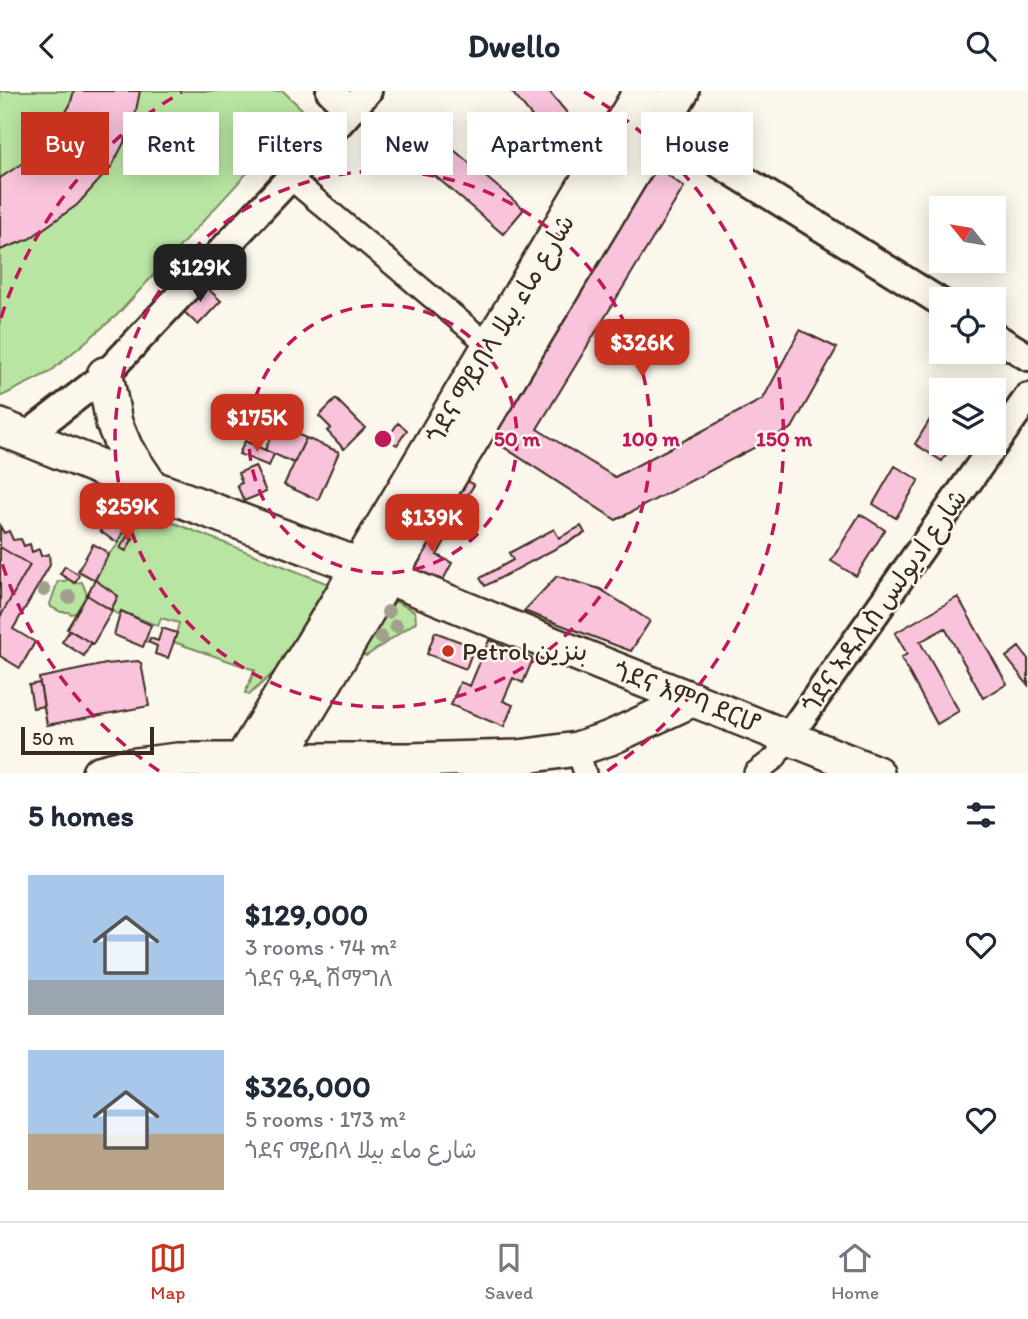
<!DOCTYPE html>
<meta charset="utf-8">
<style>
body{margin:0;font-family:Itim,"Playpen Sans Arabic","Noto Sans Ethiopic",sans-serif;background:#f6f6f7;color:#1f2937;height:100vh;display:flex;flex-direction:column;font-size:26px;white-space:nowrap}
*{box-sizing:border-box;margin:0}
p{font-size:23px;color:#747a83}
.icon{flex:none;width:38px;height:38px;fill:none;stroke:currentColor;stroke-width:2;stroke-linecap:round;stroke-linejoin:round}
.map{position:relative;height:682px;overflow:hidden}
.side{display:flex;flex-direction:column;background:#fff;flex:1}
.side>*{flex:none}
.top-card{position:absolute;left:21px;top:21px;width:987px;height:63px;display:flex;gap:14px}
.needle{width:46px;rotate:300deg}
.tools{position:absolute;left:929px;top:105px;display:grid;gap:14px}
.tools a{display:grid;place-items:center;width:77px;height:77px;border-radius:0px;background:#fff;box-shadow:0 4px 18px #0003;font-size:35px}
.scale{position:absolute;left:21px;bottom:18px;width:133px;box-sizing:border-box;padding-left:7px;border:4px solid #3b2a1e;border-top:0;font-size:19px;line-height:24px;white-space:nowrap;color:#3b2a1e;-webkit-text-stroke:5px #fbf7ec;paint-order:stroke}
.price{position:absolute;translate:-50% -60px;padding:0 16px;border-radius:14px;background:#c8321e;color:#fff;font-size:23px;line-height:46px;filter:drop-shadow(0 2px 4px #0008)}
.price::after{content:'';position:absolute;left:50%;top:42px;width:21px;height:16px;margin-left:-10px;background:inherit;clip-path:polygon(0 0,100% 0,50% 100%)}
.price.selected{background:#222;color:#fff}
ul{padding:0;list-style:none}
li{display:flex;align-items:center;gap:21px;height:175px;padding:0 28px}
li span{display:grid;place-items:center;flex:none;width:196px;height:140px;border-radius:0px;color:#555}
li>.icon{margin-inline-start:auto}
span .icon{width:84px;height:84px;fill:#fffc;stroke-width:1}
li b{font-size:30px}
h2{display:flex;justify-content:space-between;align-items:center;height:84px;padding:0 28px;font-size:30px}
.chip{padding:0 24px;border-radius:0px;background:#fff;box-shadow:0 4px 18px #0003;font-size:24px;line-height:63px}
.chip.selected{background:#c8321e;color:#fff}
header{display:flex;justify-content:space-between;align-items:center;height:91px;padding:0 28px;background:#fff;font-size:32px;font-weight:700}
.menu{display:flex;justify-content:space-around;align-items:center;height:98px;border-top:2px solid #e0e1e3;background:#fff;font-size:19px;color:#747a83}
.menu a{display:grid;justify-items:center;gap:4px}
.menu .selected{color:#c8321e}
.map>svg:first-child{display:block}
.green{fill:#b9e5a2;stroke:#7a8860;stroke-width:2}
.building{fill:#f9c3dc;stroke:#3b2a1e;stroke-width:2}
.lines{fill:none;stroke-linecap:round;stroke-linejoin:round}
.minor-casing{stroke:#3b2a1e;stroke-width:26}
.tertiary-casing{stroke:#3b2a1e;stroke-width:32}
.primary-casing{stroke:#3b2a1e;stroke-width:38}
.trunk-casing{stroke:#3b2a1e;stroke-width:40}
.minor{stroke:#fbf7ec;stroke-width:21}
.tertiary{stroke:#fbf7ec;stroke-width:26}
.primary{stroke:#fbf7ec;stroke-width:33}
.trunk{stroke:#fbf7ec;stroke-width:35}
.tree{fill:#a2a08d}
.ring{fill:none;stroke:#c2185b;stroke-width:3.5;stroke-dasharray:12 9}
.poi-dot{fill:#c8321e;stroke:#fbf7ec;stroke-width:2.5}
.labels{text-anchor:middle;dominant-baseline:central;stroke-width:5;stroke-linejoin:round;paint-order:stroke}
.street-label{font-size:26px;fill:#3b2a1e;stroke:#fbf7ec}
.poi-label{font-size:26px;fill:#3b2a1e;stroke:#fbf7ec;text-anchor:start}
.centre{fill:#c2185b;stroke:#fbf7ec;stroke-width:3.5}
.ring-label{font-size:21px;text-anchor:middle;font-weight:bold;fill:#c2185b;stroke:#fbf7ec;stroke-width:5;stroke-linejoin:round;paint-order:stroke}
</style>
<header><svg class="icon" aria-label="back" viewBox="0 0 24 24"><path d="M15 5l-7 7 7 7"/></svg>Dwello<svg class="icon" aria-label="search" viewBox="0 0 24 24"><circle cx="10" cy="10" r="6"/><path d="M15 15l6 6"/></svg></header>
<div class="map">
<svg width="1028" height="682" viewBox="0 0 1028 682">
<rect width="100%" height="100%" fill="#fbf7ec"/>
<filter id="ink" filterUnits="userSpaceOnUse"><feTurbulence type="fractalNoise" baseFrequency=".0143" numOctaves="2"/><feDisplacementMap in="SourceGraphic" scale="14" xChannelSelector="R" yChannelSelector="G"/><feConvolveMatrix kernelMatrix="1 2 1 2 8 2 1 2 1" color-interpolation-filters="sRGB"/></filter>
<g filter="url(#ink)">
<path class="green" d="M0,0H283L304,20L117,224L50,281L0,306Z
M136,417L331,494L286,570L249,604L245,602L255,579L174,551L179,532L161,527L158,535L121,520L119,524L111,519L118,505L95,489L108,464L116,456Z
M68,488L74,492L82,491L87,504L76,522L71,523L68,521H61L51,516L50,513L58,490H65Z
M393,509L415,520L416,531L366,565L356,560Z"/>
<path class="building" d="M74,0H140L133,34L112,75L77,114L29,148L0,159V87L23,72L51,46L70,14Z
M511,0H549L586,45L570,72Z
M442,49L524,118L503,143L421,73Z
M662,58L675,65L665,82L684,96L537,338L615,386L763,308L800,239L837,257L792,337L616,429L488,346Z
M201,191L221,210L198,234L178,215Z
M336,308L365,337L344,358L327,340L331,337L319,325Z
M942,309V352H953L942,370L915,353Z
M398,332L407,339L397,354L387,348Z
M276,334L306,347L294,372L265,359Z
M306,347L339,361L318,409L284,394Z
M245,350L274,363L269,375L239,363Z
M255,375L266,401L244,410L237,394L242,392L238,382Z
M895,375L919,389L896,427L873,413Z
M463,387L474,394L447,437L435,432Z
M117,409L136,417L118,451L111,448L100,440Z
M860,423L885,439L856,485L831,470Z
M435,432L451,439L437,464L452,472L443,489L408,476Z
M0,435L4,442L9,440L13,449L21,448L24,455L30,453L32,461L39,458L41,465L49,463L50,474L13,538L35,551L20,577L0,565Z
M581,435L585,442L485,495L480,487L513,469L509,462L554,438L559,447Z
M128,444L133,447L126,460L120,457Z
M93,453L104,459L108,464L95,489L78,480Z
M0,456L30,474L0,526Z
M65,475L79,484L75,492L60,483Z
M557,485L600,498L650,530L631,560L524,520Z
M95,489L118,505L111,519L87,504Z
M87,504L112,520L93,553L67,538Z
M958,506L1007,593L983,607L945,537L920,551L959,620L937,633L901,567L907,563L895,542Z
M121,520L151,534L143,556L114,544Z
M162,537L177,542L168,567L155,563L157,555L148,551L150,547L158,550Z
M70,539L91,552L84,565L62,551Z
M435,541L474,556L466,578L427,563Z
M489,549L533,568L523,592L513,587L503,610L513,614L504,636L451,614L460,591L470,595Z
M1019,556L1028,568V594L1006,566Z
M138,570L141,572L149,615L47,634L39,587L106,573Z
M40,592L44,615L33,617L29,594Z"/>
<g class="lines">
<g class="minor-casing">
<path id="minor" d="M290,87L497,261
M577,658L585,682
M755,682L775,667L788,646"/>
</g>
<g class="tertiary-casing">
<path id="tertiary" d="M330,0L350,19
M644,26L942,212
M994,245L1028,266
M25,346L105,284L290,87L368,0
M788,646L1028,306"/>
</g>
<g class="primary-casing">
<path id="primary" d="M280,667L388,486C550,554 714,616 877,682
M242,668L359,476
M99,682L127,675L178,669H408L519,666L577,658L610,647L694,608"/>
</g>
<g class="trunk-casing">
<path id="trunk" d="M105,284L114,332L125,358L151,397
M0,336L151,397L388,486L681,0
M359,476L642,0"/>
</g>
<use href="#minor" class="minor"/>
<use href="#tertiary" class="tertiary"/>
<use href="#primary" class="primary"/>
<use href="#trunk" class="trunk"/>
</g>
<g class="tree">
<circle cx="44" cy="499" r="7"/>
<circle cx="69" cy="506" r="7"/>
<circle cx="388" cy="521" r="7"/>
<circle cx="396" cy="535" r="7"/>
<circle cx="381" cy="546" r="7"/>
</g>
</g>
<g class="ring">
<circle cx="383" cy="348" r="134"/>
<circle cx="383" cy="348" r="268"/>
<path d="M159 680A401 401 0 0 1 1 469M1 227A401 401 0 0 1 182 1M584 1A401 401 0 0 1 607 680"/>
</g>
<circle class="poi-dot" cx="448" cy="560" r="7"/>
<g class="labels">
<g class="street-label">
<text transform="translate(500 238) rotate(-59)">ጎደና ማይበላ شارع ماء بيلا</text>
<text transform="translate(884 510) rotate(-55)">ጎደና ኣዱሊስ شارع اديولس</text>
<text transform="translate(687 606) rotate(21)">ጎደና እምባ ደርሆ</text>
</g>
<g class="poi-label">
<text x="462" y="560">Petrol بنزين</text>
</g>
</g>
<circle cx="383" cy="348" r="10" class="centre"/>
<g class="ring-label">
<text x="517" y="355">50 m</text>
<text x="651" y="355">100 m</text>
<text x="784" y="355">150 m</text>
</g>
</svg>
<div class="tools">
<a><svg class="needle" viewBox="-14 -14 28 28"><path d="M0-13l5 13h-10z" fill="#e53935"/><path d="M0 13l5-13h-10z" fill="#747a83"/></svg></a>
<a><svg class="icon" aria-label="locate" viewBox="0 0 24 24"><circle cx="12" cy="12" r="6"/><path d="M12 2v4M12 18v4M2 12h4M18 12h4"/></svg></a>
<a><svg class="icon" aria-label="layers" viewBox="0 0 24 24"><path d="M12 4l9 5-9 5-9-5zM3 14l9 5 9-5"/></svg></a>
</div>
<div class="scale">50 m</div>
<b class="price selected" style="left:200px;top:213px">$129K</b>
<b class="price" style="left:642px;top:288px">$326K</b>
<b class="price" style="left:257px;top:363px">$175K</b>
<b class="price" style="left:127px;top:452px">$259K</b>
<b class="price" style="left:432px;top:463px">$139K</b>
<div class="top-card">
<a class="chip selected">Buy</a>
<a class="chip">Rent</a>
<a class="chip">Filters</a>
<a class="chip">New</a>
<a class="chip">Apartment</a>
<a class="chip">House</a>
</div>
</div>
<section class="side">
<h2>5 homes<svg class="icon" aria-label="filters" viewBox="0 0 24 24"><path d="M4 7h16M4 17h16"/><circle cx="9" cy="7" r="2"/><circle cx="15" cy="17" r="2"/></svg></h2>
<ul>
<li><span style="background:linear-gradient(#a9c7e8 75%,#9aa5b1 0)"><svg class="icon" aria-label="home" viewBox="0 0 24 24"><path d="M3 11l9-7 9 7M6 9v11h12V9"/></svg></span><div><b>$129,000</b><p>3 rooms · 74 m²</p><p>ጎደና ዓዲ ሽማግለ</p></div><svg class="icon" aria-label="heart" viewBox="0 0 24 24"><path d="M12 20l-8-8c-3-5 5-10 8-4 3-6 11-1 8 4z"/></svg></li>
<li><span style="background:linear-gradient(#a9c7e8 60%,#b9a48a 0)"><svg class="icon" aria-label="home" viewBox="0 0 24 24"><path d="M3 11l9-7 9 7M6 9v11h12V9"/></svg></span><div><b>$326,000</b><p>5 rooms · 173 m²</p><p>ጎደና ማይበላ شارع ماء بيلا</p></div><svg class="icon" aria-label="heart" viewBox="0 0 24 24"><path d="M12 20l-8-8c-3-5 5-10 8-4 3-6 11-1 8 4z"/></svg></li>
</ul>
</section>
<nav class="menu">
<a class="selected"><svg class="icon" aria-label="map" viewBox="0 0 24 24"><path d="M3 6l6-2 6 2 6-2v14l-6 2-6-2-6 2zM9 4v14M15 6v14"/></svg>Map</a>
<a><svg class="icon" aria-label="saved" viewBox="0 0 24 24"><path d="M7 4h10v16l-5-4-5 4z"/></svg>Saved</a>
<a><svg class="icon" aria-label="home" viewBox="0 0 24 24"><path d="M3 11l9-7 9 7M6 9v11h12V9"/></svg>Home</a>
</nav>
